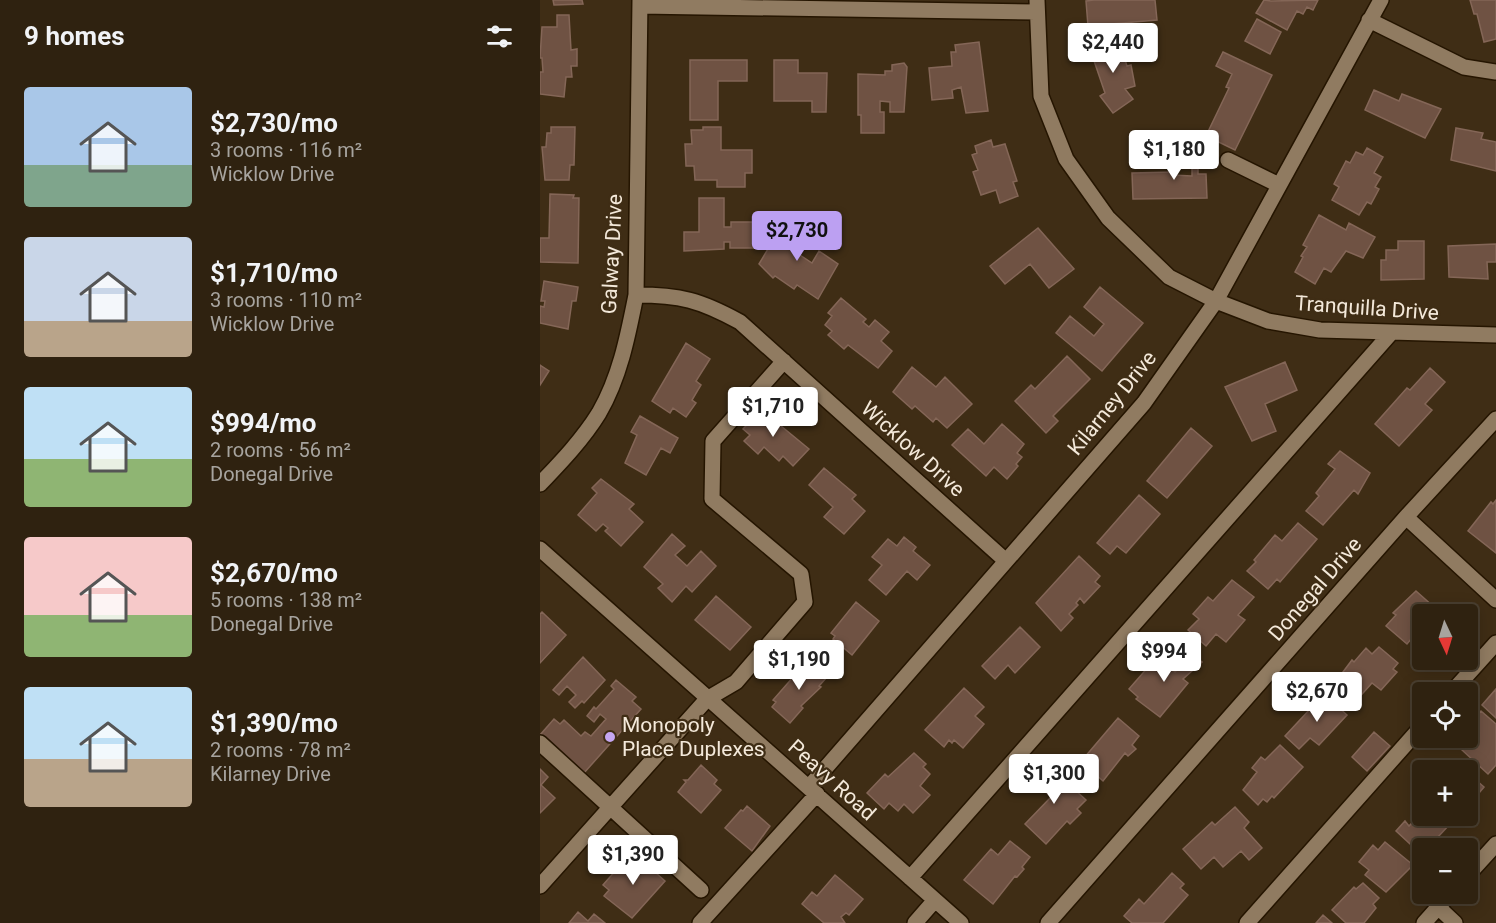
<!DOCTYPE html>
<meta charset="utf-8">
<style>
body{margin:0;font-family:Roboto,sans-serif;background:#372a19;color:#f1f3f6;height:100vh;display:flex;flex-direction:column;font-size:22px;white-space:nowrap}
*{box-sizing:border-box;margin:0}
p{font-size:20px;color:#a7a49f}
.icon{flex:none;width:33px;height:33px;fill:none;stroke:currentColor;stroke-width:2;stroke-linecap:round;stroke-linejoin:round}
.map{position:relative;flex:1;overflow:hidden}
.details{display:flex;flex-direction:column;background:#2f2210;width:540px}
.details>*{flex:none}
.needle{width:39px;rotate:176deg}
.fabs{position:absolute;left:872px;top:604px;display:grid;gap:12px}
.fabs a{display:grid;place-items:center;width:66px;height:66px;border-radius:6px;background:#2f2210;box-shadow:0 3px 15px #0003,0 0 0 2px #4a3f30;font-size:30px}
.price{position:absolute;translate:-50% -51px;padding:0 14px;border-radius:6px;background:#fff;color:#222;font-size:20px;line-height:39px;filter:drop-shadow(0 2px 3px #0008)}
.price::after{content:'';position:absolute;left:50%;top:36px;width:18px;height:14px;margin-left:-9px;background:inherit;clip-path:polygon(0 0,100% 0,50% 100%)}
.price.active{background:#bca0f2;color:#111}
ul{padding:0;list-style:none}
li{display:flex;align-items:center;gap:18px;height:150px;padding:0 24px}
li span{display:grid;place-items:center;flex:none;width:168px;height:120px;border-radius:6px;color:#555}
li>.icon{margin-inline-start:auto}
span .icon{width:72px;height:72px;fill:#fffc;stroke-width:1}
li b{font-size:26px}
h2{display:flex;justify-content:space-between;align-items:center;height:72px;padding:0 24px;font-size:26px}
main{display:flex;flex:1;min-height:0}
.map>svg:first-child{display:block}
.building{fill:#6f5243;stroke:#846657;stroke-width:1.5}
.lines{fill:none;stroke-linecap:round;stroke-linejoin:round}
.minor-casing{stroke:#251500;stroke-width:18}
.minor{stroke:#907b61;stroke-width:15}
.poi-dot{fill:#c5a6f1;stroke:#3f2d15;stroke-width:2}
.labels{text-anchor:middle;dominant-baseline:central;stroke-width:4.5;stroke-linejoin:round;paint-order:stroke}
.street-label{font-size:21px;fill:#f4e9da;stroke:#3f2d15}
.poi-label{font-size:21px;fill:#f4e9da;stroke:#3f2d15;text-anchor:start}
</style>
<main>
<section class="details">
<h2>9 homes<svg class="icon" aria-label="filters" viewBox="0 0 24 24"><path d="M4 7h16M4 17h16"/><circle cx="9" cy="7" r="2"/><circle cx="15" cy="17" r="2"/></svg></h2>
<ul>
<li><span style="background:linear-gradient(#a9c7e8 65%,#7fa58c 0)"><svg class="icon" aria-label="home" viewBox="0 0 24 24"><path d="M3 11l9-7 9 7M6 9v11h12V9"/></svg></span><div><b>$2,730/mo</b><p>3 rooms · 116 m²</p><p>Wicklow Drive</p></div></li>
<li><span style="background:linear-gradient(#c9d6e8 70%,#b9a48a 0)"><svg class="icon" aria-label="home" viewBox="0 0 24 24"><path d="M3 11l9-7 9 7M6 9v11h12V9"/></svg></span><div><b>$1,710/mo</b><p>3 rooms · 110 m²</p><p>Wicklow Drive</p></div></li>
<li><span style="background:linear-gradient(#bfe0f5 60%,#8fb573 0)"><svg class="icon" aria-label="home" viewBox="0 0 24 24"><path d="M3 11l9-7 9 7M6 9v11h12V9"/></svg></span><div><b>$994/mo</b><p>2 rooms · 56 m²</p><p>Donegal Drive</p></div></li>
<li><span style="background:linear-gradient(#f6c9c9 65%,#8fb573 0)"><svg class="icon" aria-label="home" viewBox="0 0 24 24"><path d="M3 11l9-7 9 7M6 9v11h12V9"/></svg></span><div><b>$2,670/mo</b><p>5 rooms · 138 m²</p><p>Donegal Drive</p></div></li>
<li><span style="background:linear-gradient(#bfe0f5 60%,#b9a48a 0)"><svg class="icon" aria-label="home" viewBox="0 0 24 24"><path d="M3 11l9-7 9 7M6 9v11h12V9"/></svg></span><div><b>$1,390/mo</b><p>2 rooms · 78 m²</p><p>Kilarney Drive</p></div></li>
</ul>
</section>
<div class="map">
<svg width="956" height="923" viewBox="0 0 956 923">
<rect width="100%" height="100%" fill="#3f2d15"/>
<path class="building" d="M13,0H42L43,4L14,5Z
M554,0H615L617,20L548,26L546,1Z
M724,0L731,1L778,0L773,10L767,7L763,14L757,11L747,30L716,13Z
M930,0H956V39L944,42L937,14H934Z
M17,15H29L31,50L37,49V66H31L32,77H26L24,97L0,94V72H3L2,58H0L2,27H17Z
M717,19L741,32L730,54L705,41Z
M570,37L573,46L580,44L587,66L591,65L595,86L585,89L593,99L573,113L560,96L565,93L551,52L558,50L556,41Z
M439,42L448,111L426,113L421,87L412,90L413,98L392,100L389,68L412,66L411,52H416L415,45Z
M683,52L732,75L695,150L666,136L689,88L686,87L692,74L676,66Z
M150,60H207V81H178V120H150Z
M234,60H258V73H287L286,112H272V101H234Z
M364,63L367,67L364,112H350V102L340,101V112H344V133H321V115H318V74L345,75V71H352V65Z
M834,90L859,101L862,94L901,109L885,138L825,110Z
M11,127H35L34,165H30L29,180H5L2,147H6L7,133H11Z
M163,127H181V150H212V173H205V187H177V180H155L154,166H146L145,144H152L151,130H163Z
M916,128L943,133L941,139L956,142V171L911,160Z
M451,140L453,147L465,144L477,181L473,182L478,196L460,203L456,190L441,195L433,172L438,170L432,155L437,153L435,146Z
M827,148L843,157L834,173L841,177L835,187L839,189L831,204L827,202L819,215L792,200L799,187L794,184L806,161L810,163L816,152L823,155Z
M666,149L667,167L658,168V174H666L667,198L593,199L592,173L632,172V175L652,176V168H645L644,150Z
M10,194L34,195L33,198H39L38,263L0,262V238H9Z
M159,198H184V227H191V222H213V248H190V242H184V249L144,251V232H159Z
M779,215L806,230L809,223L835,237L823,258L806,251L791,272L784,268L775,284L755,272L763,257L761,256L767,247L763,245Z
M247,217L263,228L252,244L262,251L260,255L272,263L279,251L298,264L278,299L257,285L254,289L235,276L233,278L219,264Z
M498,228L534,269L509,288L490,264L465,284L450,266Z
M858,241H884V279L841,280V260H846V250H858Z
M956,244V262H947L948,279L909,277L908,246Z
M4,281L38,287L36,301H32L28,329L0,323V306L4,307L5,301H1Z
M560,287L603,323L562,371L516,333L530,316L554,336L564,324L544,307Z
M301,298L326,319L323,322L329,327L335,320L349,332L341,341L352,351L338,368L308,345L304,349L288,335L292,331L285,325L292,316L288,313Z
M146,343L170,359L156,381L161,385L152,400L156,403L146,417L133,408L130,413L112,401Z
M527,356L550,379L513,416L518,421L506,433L475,401L491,385L495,389Z
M745,362L757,390L725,404L736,431L712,441L685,387Z
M0,365L9,371L0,385Z
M372,367L396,387L405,377L432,404L407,428L396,418L393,422L375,406L372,409L353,392Z
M890,368L905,382L885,404L892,410L859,446L835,424L867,388L870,390Z
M225,406L238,418L235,421L269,449L253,466L243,456L239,461L224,447L218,454L204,441L210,435L203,429Z
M100,416L138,438L130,453L121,448L106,475L85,463L97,435L91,432Z
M462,424L484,444L477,453L482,457L476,464L478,466L467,479L454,467L446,476L412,445L428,429L444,444Z
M651,428L672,446L627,498L607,481Z
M800,451L830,473L818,494L814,490L783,525L766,511L779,496L776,493L795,469L788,464Z
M284,468L316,495L312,499L325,511L304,534L284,517L293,507L269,485Z
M61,479L94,504L89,509L103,522L81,546L65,531L68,528L63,524L56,531L38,515L57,493L52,488Z
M599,495L620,514L586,553L577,546L570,554L557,543Z
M956,500V553L928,531L951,502L953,504Z
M758,523L777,539L740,582L737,579L728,589L707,571L716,562L714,560L735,535L742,541Z
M132,534L145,546L135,555L147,566L161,551L176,566L152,592L146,586L132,602L118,588L123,584L104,567Z
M364,537L376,547L373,551L390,565L377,580L367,571L346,595L329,580L342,565L332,557L348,539L357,546Z
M539,556L560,576L555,582L560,586L544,603L540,598L536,603L538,605L529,614L533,618L521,631L496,603Z
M692,580L714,597L698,615L705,620L686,642L676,634L666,646L648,630L659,619L653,614L668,597L673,601Z
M876,591L903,615H882V626L867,644L846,626L856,615L853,613Z
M176,596L211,627L190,650L155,620Z
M316,602L339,621L312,655L293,639L295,636L291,633Z
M2,612L26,635L0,663V614Z
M480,627L500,647L475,673L468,665L455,679L442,666Z
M839,647L858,663L853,669L857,672L841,690L832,683L815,702L794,684L812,660L814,662L826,648L832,654Z
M645,648L662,662L643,679L648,683L620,717L596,699L598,697L589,689L609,666L612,669L621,659L635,672L639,668L633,663Z
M43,657L65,680L44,703L42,701L35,708L29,702L36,695L27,686L19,695L13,690Z
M268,660L287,677L279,686L281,687L261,706L263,708L250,723L232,707L236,702L233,700Z
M76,680L96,697L92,701L101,709L44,773L0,735L14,719L20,724L24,720L41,736L45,732L51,736L66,719L60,714L54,722L47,716L54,707L56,709L74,689L71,686Z
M424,688L444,707L435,716L444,724L423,748L414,740L412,743L409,740L404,747L385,730Z
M956,689V718L942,705Z
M784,694L807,715L779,745L770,738L759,749L745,736Z
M941,711L956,724V765L948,774L922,750L934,736L927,727Z
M578,718L599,736L592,745L596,749L588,756L585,753L563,781L546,766L549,763L544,758Z
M834,732L850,746L827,771L812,757Z
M740,745L763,767L734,798L732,796L727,802L723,799L718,805L703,790L717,772L712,768L721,757L725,760Z
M374,753L386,764L383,767L390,774L380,786L390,795L373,813L364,804L358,811L349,803L344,809L327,793L345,774L348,777Z
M507,764L546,800L537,809L541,813L530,824L527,821L506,844L485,824L511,797L492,780Z
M161,765L177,780L174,784L181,790L161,813L138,792L146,782L144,780H148Z
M0,769L8,777L1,785L15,798L0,813Z
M927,772L944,787L928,806L930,808L927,811Z
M207,806L230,826L212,851L185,828L201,810L203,811Z
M695,807L709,822L704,828L722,848L709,860L701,851L683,867L674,857L661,869L643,849L672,822L675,825Z
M882,812V816H901L910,824L897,838L900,841L893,849H882V855L856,831L865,821L869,826Z
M470,841L490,857L482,867L484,869L477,877L475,876L453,904L424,880L451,849L458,855Z
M845,842L873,865L846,892L825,875L829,870L819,862L833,845L838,850Z
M96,855L125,881L92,918L64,896L69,890L63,885L76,870L79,873Z
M632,873L644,884L640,888L648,895L623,923H592L584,916L599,899L604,904Z
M295,875L323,899L309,915L306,913L301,917L305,923H284L262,904L272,892L277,896Z
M823,883L839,898L833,904L836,908L824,923H806L792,910L814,887L816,889Z
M38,912L48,921L54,914L65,923H29Z
M783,915L792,923H776Z"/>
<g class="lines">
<g class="minor-casing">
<path id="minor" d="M497,0L501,96L526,159L568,218L629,277L676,301L728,321L780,330L956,335
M100,6L496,12
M829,20L924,67L956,72
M688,160L739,185
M96,295C140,295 160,300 200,322L466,561
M0,484C21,462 43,439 59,413C80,377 88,335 96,295L100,0
M866,517L956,600
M0,549L421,923
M911,693L956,643
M0,743L161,890
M269,787L604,403L676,301L841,0
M927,876L956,844
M370,878L851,333
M0,886L167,699L196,682L265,602L261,574L172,499L173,441L244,361
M898,907L915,923
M160,923L277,794
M375,923L395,900
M508,923L866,517L956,419
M707,923L882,726
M884,923L910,894"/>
</g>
<use href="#minor" class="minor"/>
</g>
<circle class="poi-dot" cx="70" cy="737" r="6"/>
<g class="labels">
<g class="street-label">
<text transform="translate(72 254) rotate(-87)">Galway Drive</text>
<text transform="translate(827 308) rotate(4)">Tranquilla Drive</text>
<text transform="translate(572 403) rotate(-51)">Kilarney Drive</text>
<text transform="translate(373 449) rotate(42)">Wicklow Drive</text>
<text transform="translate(775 589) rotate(-49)">Donegal Drive</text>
<text transform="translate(292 780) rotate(42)">Peavy Road</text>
</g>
<g class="poi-label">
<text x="82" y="725">Monopoly<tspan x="82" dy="24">Place Duplexes</tspan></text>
</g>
</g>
</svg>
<div class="fabs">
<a><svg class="needle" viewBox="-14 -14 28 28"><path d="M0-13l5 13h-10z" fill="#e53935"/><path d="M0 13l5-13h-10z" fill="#a7a49f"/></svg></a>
<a><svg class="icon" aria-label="locate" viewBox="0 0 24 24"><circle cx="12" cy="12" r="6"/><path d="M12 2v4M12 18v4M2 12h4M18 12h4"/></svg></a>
<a>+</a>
<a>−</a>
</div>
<b class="price" style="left:573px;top:74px">$2,440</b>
<b class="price" style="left:634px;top:181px">$1,180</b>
<b class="price active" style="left:257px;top:262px">$2,730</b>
<b class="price" style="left:233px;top:438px">$1,710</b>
<b class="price" style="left:624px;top:683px">$994</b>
<b class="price" style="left:259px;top:691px">$1,190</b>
<b class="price" style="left:777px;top:723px">$2,670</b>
<b class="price" style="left:514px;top:805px">$1,300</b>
<b class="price" style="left:93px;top:886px">$1,390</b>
</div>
</main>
